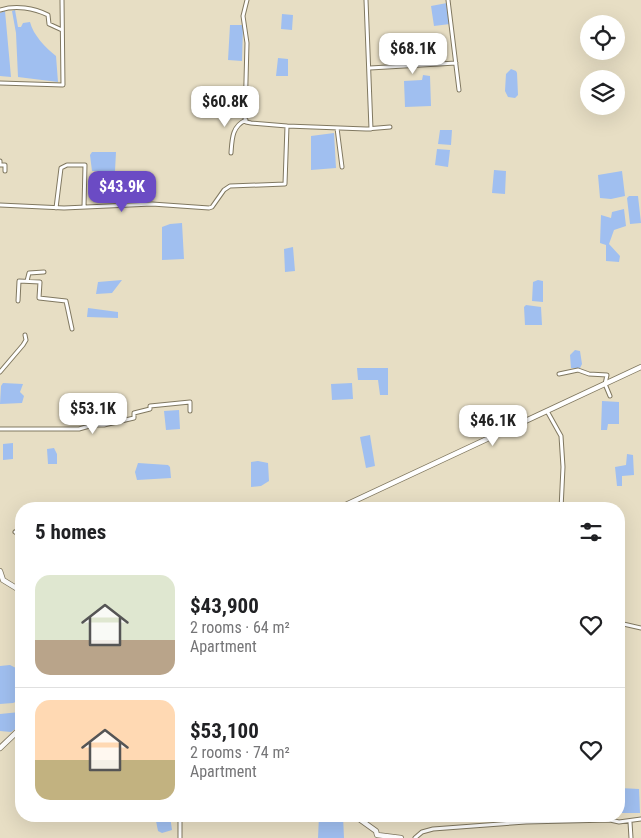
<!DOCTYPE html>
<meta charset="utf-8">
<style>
body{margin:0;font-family:"Roboto Condensed",sans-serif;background:#f2f2f2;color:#202124;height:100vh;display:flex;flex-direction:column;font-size:19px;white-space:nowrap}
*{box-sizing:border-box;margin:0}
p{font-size:16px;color:#757577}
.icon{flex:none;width:28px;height:28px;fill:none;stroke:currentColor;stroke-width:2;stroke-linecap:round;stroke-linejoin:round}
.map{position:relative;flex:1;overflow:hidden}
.sheet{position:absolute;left:15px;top:502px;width:610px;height:320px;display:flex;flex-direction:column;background:#fff;border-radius:20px;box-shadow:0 5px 20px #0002}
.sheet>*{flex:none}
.fabs{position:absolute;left:580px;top:15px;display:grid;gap:10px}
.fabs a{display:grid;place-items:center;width:45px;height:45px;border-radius:50%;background:#fff;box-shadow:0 5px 20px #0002;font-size:25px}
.price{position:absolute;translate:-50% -42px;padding:0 11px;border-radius:10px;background:#fff;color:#222;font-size:16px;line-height:32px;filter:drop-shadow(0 1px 2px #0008)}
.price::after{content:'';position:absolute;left:50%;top:30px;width:15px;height:11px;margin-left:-8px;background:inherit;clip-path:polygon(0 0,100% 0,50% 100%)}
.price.current{background:#6b4bc4;color:#fff}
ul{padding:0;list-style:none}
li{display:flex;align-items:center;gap:15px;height:125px;padding:0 20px}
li+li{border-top:1px solid #e0e0e0}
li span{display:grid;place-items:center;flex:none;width:140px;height:100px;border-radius:15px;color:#555}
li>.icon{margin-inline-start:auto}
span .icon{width:60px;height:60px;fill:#fffc;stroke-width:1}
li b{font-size:21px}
h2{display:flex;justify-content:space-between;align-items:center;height:60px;padding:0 20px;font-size:21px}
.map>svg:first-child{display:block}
.water{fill:#a0bff0}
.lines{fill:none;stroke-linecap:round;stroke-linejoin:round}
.street-casing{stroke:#807860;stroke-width:5}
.secondary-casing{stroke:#807860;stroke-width:6}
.street{stroke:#fff;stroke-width:3}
.secondary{stroke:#fff;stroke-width:4.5}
</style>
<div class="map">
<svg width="641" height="838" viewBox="0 0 641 838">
<rect width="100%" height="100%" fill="#e7dec4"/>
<path class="water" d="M447,3L450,24L434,26L431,6Z
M15,10L18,27H21L23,23L30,22C33,35 46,48 56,56L58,82L18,77L16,33L12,11Z
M5,11L11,77L0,76V13Z
M282,14L293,15L292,30L281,29Z
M230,25H243L242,61L228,60Z
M278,58L288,59V76H276Z
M511,69L516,71L517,73L518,95L515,98L508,97L505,91L506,74Z
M423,75L430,76L431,106L405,107L404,81L422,80Z
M440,130H452L451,145L438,144Z
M334,133L336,168L311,170V136Z
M437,149L450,150L448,167L435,165Z
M92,152H116L115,171H92L90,155Z
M494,170L506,171L505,194L492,193Z
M622,171L625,196L611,199L600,198L598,175Z
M629,196H638L641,223L630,224L627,198Z
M624,209L626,226L614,230L609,244L620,256L619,262L606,261V245L600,243L601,215L611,218L612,212Z
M182,223L184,259L162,260V227L170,224Z
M293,247L295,271L285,272L284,249Z
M122,280L112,293L96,294L98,282Z
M538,280L543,281V302L532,301L533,282Z
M526,305L541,307L542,325H525L524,307Z
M88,308L118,312V318L87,317Z
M575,350L580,351L582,364L580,368H571L570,355Z
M357,368H388V395H380L378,380H358Z
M3,383L23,384L20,392L24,396L22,403L0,404L1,386Z
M352,383L353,399L332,400L331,384Z
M602,401L619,402V424H608L607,430H601Z
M179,410L180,429L166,430L164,411Z
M370,435L375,466L366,468L360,437Z
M13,443V459L3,460V444Z
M54,448L57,454V464H48L47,449Z
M627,454L633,455L634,475L622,476V486H617L615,467L626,465Z
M258,461L268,463L269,481L261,486L251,487V462Z
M138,463L168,465L170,467L171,478L137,480L135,472Z
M0,666L10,665L16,668L18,701L13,703L0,704Z
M20,712L21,714V725L11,732L0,731V714Z
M620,788L639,789L640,813H620Z
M155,816H170L172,830L162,833L158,831Z
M319,816H343L344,838H318Z"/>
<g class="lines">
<g class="street-casing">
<path id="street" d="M366,0L371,129
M448,0L459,90
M0,10C16,5 34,8 48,15L49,24L62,30
M370,68L456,63
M0,83L63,85L62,0
M287,126L366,129L390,127
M337,128L342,167
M231,153C232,139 232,126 246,120
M0,161V165H5V171
M0,205L64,208L152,204L209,208L212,207L224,190L230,186L285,184L287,126L251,123L246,122L245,118L247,43L243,16L247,0
M56,208L61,168L67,165H85L84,207
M27,281L29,273L44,272
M18,301L19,281L40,282L39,298L66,301L72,329
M0,372L23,345L26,340L25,335
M559,374L578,370L589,374L607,375L605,384L610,396
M547,411L561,436L563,467L561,509
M0,429H79L93,425H104L134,418V413L150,409V406L190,402V411
M15,532L21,536
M619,623L641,628
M180,816V838
M630,822L631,838
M415,838L422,832L433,829L526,822L610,820L619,822L641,819"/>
</g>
<g class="secondary-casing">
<path id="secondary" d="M337,509L641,367
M0,571L3,580L21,591
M0,748L21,728
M355,816L376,831L377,835L401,838"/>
</g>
<use href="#street" class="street"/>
<use href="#secondary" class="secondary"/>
</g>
</svg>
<div class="fabs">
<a><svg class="icon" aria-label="locate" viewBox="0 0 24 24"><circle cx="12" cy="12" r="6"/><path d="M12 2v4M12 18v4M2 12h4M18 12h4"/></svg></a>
<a><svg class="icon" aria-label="layers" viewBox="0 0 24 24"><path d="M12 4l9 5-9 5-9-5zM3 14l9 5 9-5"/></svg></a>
</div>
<b class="price" style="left:413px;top:75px">$68.1K</b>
<b class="price" style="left:225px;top:128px">$60.8K</b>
<b class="price current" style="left:122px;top:213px">$43.9K</b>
<b class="price" style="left:93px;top:435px">$53.1K</b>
<b class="price" style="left:493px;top:447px">$46.1K</b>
<section class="sheet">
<h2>5 homes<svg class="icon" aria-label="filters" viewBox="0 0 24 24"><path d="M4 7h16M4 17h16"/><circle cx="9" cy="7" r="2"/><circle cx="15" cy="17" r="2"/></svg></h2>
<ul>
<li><span style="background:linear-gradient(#dfe7d0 65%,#b9a48a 0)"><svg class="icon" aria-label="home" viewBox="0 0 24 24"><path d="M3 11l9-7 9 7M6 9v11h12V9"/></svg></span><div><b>$43,900</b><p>2 rooms · 64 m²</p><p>Apartment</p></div><svg class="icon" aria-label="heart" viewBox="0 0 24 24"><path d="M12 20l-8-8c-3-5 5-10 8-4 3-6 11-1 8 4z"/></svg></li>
<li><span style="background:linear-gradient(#ffd9b3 60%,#c2b280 0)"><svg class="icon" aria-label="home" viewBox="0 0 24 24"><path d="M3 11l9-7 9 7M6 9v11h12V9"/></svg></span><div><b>$53,100</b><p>2 rooms · 74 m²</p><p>Apartment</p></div><svg class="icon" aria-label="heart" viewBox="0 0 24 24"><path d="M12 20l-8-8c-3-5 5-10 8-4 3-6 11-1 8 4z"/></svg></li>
</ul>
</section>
</div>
